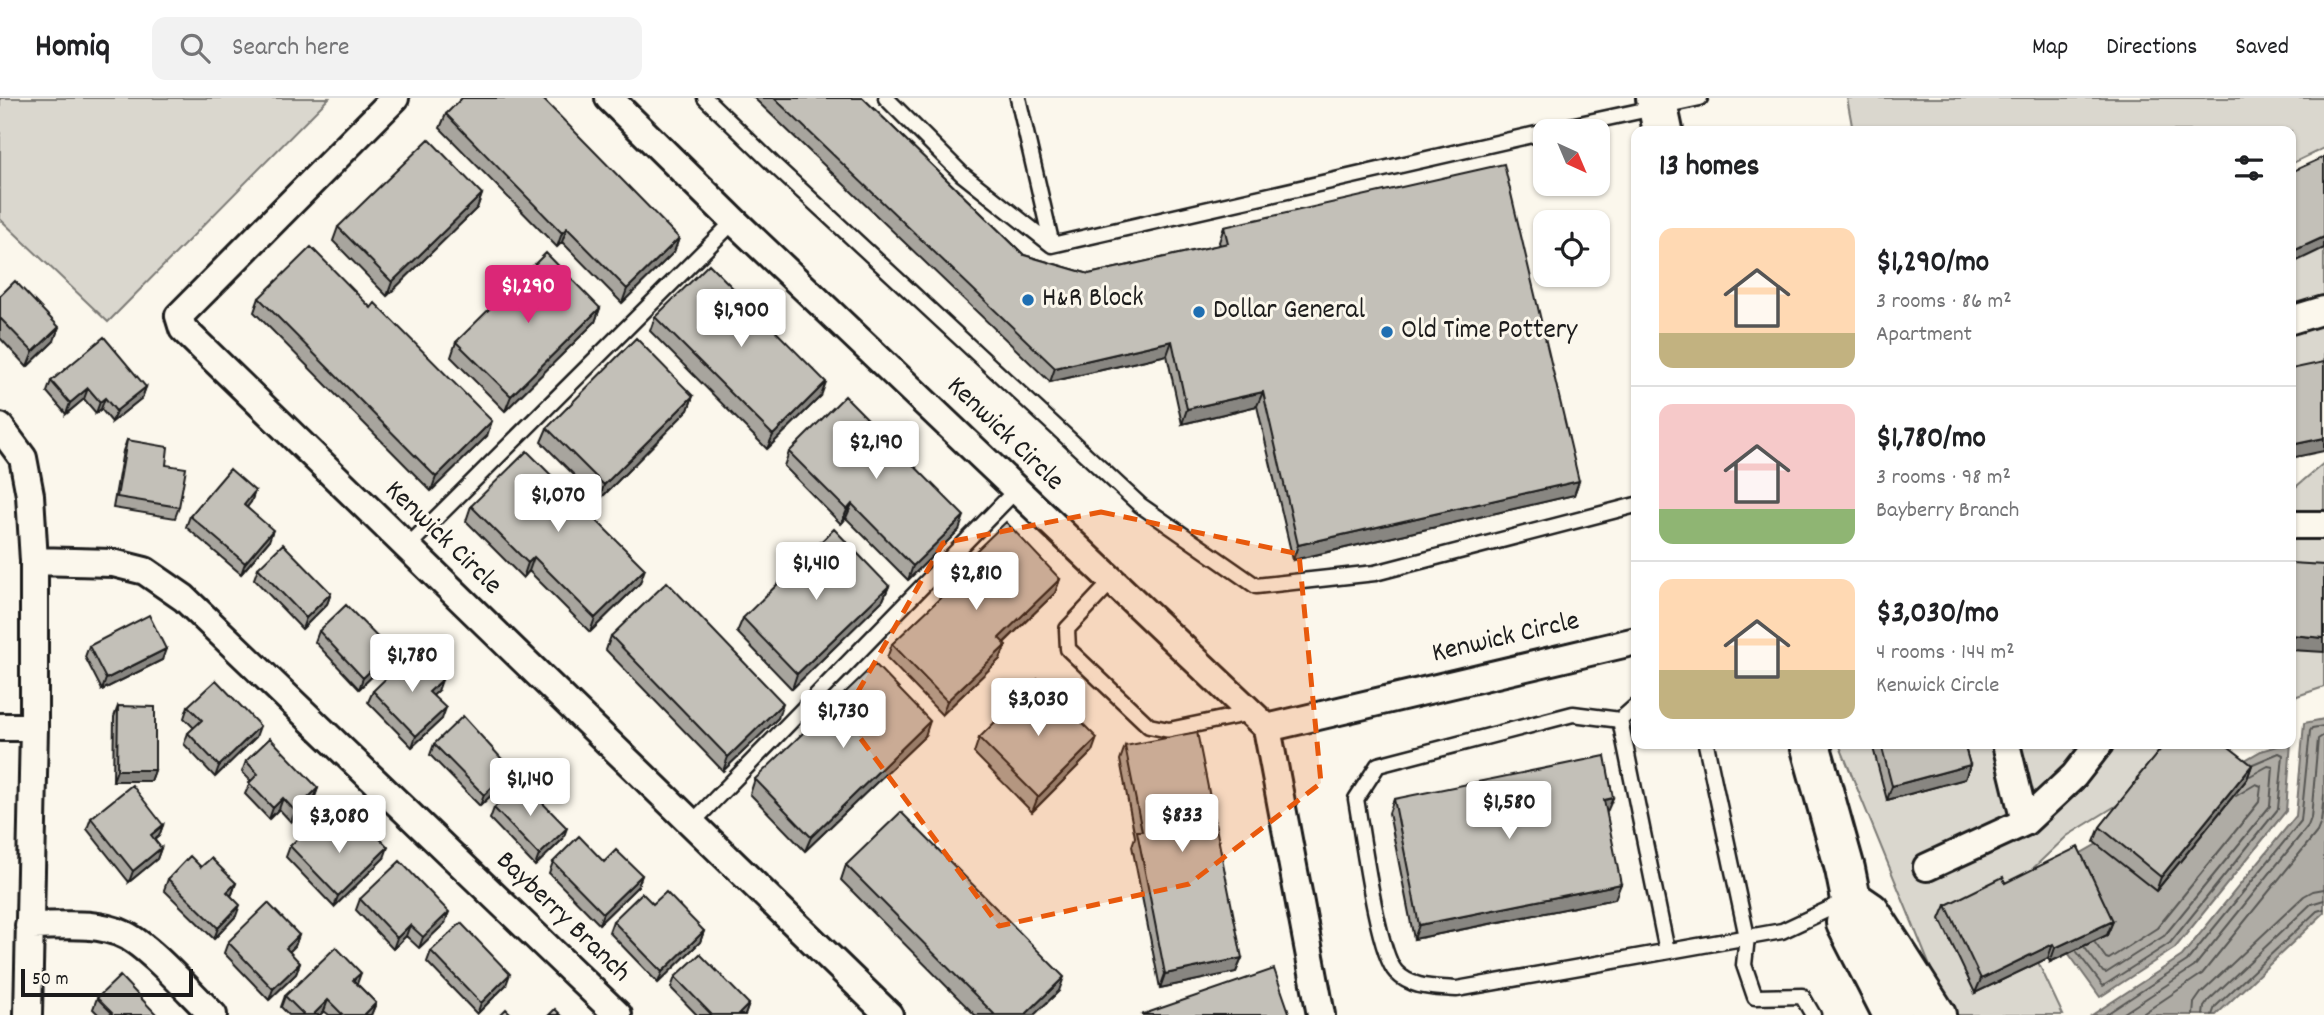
<!DOCTYPE html>
<meta charset="utf-8">
<style>
body{margin:0;font-family:Dekko,sans-serif;background:#f2f2f2;color:#202124;height:100vh;display:flex;flex-direction:column;font-size:26px;white-space:nowrap}
*{box-sizing:border-box;margin:0}
p{font-size:23px;color:#757577}
.icon{flex:none;width:38px;height:38px;fill:none;stroke:currentColor;stroke-width:2;stroke-linecap:round;stroke-linejoin:round}
.map{position:relative;flex:1;overflow:hidden}
.details{position:absolute;left:1631px;top:28px;width:665px;height:623px;display:flex;flex-direction:column;background:#fff;border-radius:14px;box-shadow:0 2px 5px #0004}
.details>*{flex:none}
.needle{width:46px;rotate:136deg}
.tools{position:absolute;left:1533px;top:21px;display:grid;gap:14px}
.tools a{display:grid;place-items:center;width:77px;height:77px;border-radius:14px;background:#fff;box-shadow:0 2px 5px #0004;font-size:35px}
.scale{position:absolute;left:21px;bottom:18px;width:172px;box-sizing:border-box;padding-left:7px;border:4px solid #1c1c1c;border-top:0;font-size:19px;line-height:24px;white-space:nowrap;color:#1c1c1c;-webkit-text-stroke:5px #fbf7ec;paint-order:stroke}
.price{position:absolute;translate:-50% -60px;padding:0 16px;border-radius:7px;background:#fff;color:#222;font-size:23px;line-height:46px;filter:drop-shadow(0 2px 4px #0008)}
.price::after{content:'';position:absolute;left:50%;top:42px;width:21px;height:16px;margin-left:-10px;background:inherit;clip-path:polygon(0 0,100% 0,50% 100%)}
.price.on{background:#db2777;color:#fff}
ul{padding:0;list-style:none}
li{display:flex;align-items:center;gap:21px;height:175px;padding:0 28px}
li+li{border-top:2px solid #e0e0e0}
li span{display:grid;place-items:center;flex:none;width:196px;height:140px;border-radius:14px;color:#555}
li>.icon{margin-inline-start:auto}
span .icon{width:84px;height:84px;fill:#fffc;stroke-width:1}
li b{font-size:30px}
h2{display:flex;justify-content:space-between;align-items:center;height:84px;padding:0 28px;font-size:30px}
header{display:flex;align-items:center;gap:42px;box-sizing:border-box;height:98px;padding:0 35px;background:#fff;border-bottom:2px solid #e0e0e0}
header strong{font-size:33px}
nav{display:flex;gap:38px;margin-inline-start:auto;font-size:24px}
.search{width:490px;height:63px;background:#f2f2f2;display:flex;align-items:center;gap:18px;box-sizing:border-box;padding:0 24px;border-radius:14px;color:#757577;font-size:26px}
.map>svg:first-child{display:block}
.green{fill:#dad7ce;stroke:#7b7a75;stroke-width:2}
.water{fill:#afaca5;stroke:#74726e;stroke-width:2}
.lines{fill:none;stroke-linecap:round;stroke-linejoin:round}
.shore{stroke:#575653;stroke-width:2}
.lane-casing{stroke:#1c1c1c;stroke-width:19}
.street-casing{stroke:#1c1c1c;stroke-width:32}
.secondary-casing{stroke:#1c1c1c;stroke-width:44}
.lane{stroke:#fbf7ec;stroke-width:14}
.street{stroke:#fbf7ec;stroke-width:26}
.secondary{stroke:#fbf7ec;stroke-width:38}
.wall{fill:#a8a59e;stroke:#1c1c1c;stroke-width:2}
.shaded-wall{fill:#888681;stroke:#1c1c1c;stroke-width:2}
.building{fill:#c3c0b8;stroke:#1c1c1c;stroke-width:2}
.marked{fill:#e8590c;fill-opacity:0.2;stroke:#e8590c;stroke-width:5;stroke-dasharray:14 9;stroke-linejoin:round}
.poi-dot{fill:#1f6fb2;stroke:#fbf7ec;stroke-width:2.5}
.labels{text-anchor:middle;dominant-baseline:central;stroke-width:6;stroke-linejoin:round;paint-order:stroke}
.poi-label{font-size:28px;fill:#1c1c1c;stroke:#fbf7ec;text-anchor:start}
.street-label{font-size:28px;fill:#1c1c1c;stroke:#fbf7ec}
</style>
<header>
<strong>Homiq</strong>
<div class="search"><svg class="icon" aria-label="search" viewBox="0 0 24 24"><circle cx="10" cy="10" r="6"/><path d="M15 15l6 6"/></svg>Search here</div>
<nav><a>Map</a><a>Directions</a><a>Saved</a></nav>
</header>
<div class="map">
<svg width="2324" height="917" viewBox="0 0 2324 917">
<rect width="100%" height="100%" fill="#fbf7ec"/>
<filter id="ink" filterUnits="userSpaceOnUse"><feTurbulence type="fractalNoise" baseFrequency=".0143" numOctaves="2"/><feDisplacementMap in="SourceGraphic" scale="14" xChannelSelector="R" yChannelSelector="G"/><feConvolveMatrix kernelMatrix="1 2 1 2 8 2 1 2 1" color-interpolation-filters="sRGB"/></filter>
<g filter="url(#ink)">
<path class="green" d="M0,0H329L108,224L0,121Z
M1847,0H2324V50L2291,66V33H1853Z
M2324,62V208L2319,212L2324,231V284L2291,287V78Z
M2324,365V589L2291,600V393Z
M1839,646H2216L2067,738L2025,778L2037,862L2063,917H1957L1934,878Z"/>
<path class="water" d="M2324,621V815L2216,917H2092L2182,858L2296,718L2304,625Z
M2291,644L2286,713L2175,850L2100,899L2045,823L2076,758L2261,653Z"/>
<g class="lines">
<path class="shore" d="M2095,845L2106,860L2109,861L2157,830L2259,704L2261,688L2256,686L2236,698
M2085,850L2103,874L2106,875L2164,838L2270,708L2273,669L2268,668L2250,678
M2077,854L2103,888L2170,845L2278,711L2283,657L2279,655L2253,666
M2105,917L2187,863L2301,723L2310,633L2312,630L2324,628
M2121,917L2194,869L2308,728L2311,720L2318,641L2324,637
M2141,917L2202,876L2317,734L2321,724L2324,697
M2193,917L2194,905L2201,895L2304,798L2313,793L2324,791
M2203,917L2204,909L2209,902L2311,806L2324,802
M2212,917L2215,909L2317,813L2324,811"/>
<g class="lane-casing">
<path id="lane" d="M705,0L774,67L1140,407L1256,488L1375,475L1636,407
M886,0L962,76L1052,147
M1018,0L1052,147L1545,34
M1547,33L1700,0
M406,450L734,123
M1112,483L1067,531L1068,551L1149,628L1169,632L1251,615
M1636,608L1620,622L1573,616L1378,667L1356,701C1362,734 1377,854 1396,874C1412,891 1436,889 1457,891L1782,833L1844,804
M1620,622L1667,853
M1706,646L1747,839L1744,867L1755,899L1802,898L1813,917
M692,725L1016,392"/>
</g>
<g class="street-casing">
<path id="street" d="M395,0L179,218L183,231L889,917
M609,0L734,123L1267,630L1636,543
M2291,222L2324,212
M0,329L23,360L30,397L34,463V629L28,917
M2291,427H2324
M34,463L113,465L145,473L184,500L618,917
M0,629H34
M1267,630L1321,917
M2006,646L2025,724
M1927,769L2025,724L2074,678L2099,646
M29,828C60,828 96,823 125,837C149,848 192,897 213,917"/>
</g>
<g class="secondary-casing">
<path id="secondary" d="M1656,0L1663,33
M1810,646L1845,771L1851,801L1846,825L1893,917
M1851,801L1870,814L1936,917"/>
</g>
<use href="#lane" class="lane"/>
<use href="#street" class="street"/>
<use href="#secondary" class="secondary"/>
</g>
<path class="wall" d="M754,0H863L1024,157L1089,176L1220,147L1219,144L1224,129L1579,383L1574,397L1293,462L1257,308L1182,326L1167,257L1050,284Z
M446,16L679,140L674,154L622,205L562,144L557,149L440,30Z
M482,96L477,110L387,198L333,143L338,129Z
M0,198L54,243L27,269L0,240Z
M259,200L487,338L431,393L254,214Z
M600,210L595,224L505,313L451,259L456,244Z
M655,219L821,298L767,351L650,233Z
M51,283L146,289L142,300L112,324L101,311L96,315L84,301L66,316L47,294Z
M693,298L688,312L599,402L541,344L547,330Z
M127,342L166,367L179,409L175,420L113,410L123,353Z
M789,354L959,432L908,482L846,420L841,426L784,368Z
M255,393L251,404L247,409L269,443L241,476L186,429L190,418Z
M471,408L640,485L590,534L529,473L523,480L466,423Z
M258,470L331,495L327,506L302,531L254,481Z
M948,480L1060,481L1055,495L1004,545L1000,561L942,617L887,560L892,546L945,496L943,494Z
M889,488L883,502L792,591L737,534L743,520Z
M319,533L387,564L359,591L315,544Z
M611,538L778,620L723,673L606,552Z
M89,548L162,562L102,592L85,559Z
M373,593H438L433,597L442,621L412,649L368,604Z
M118,608L155,672L151,683H113L114,619Z
M188,608L256,639L215,679L184,646L188,635L194,630L184,620Z
M925,638L805,753L750,696L755,681Z
M979,640L1092,654L1032,714L974,655Z
M434,646L507,682L480,708L430,657Z
M1872,646H1964L1970,667L1965,681L1887,702Z
M1125,648L1242,860L1236,874L1160,890L1132,748L1135,739L1120,662Z
M246,663L318,690L314,701L291,724L279,711L269,721L245,696L251,683L242,674Z
M2252,667L2247,681L2156,793L2094,744L2100,729L2135,685L2137,680Z
M1394,701L1607,714H1606L1615,801L1414,841L1389,715Z
M494,710L563,741L535,768L490,721Z
M91,720L163,727L159,738L154,742L161,750L157,761L129,784L87,731Z
M290,748H341L384,760L334,809L286,759Z
M553,764H604L642,777L638,788L599,826L549,775Z
M846,767L1059,893L1034,917H975L841,782Z
M201,769L236,785L232,796L231,798L236,818L214,841L164,792L168,781Z
M2005,785L2113,823L2107,837L2050,864L2048,860L1975,895L1940,821L1946,807Z
M360,801L445,825L419,850L406,838L393,851L356,812Z
M653,806L704,833L700,844L658,885L609,834L613,823Z
M299,837L295,848L289,854L300,865L296,876L269,902L224,855L228,844Z
M431,853L506,887L477,916L427,864Z
M675,879L749,906L745,917H697L671,890Z
M357,886L376,905L371,917H329L324,913L320,917H289L281,909L285,898Z
M97,900L157,917H99L93,911Z"/>
<path class="shaded-wall" d="M482,96L477,110L387,198L392,184Z
M567,130L562,144L557,149L562,135Z
M2324,139V150L2291,166V154Z
M679,140L674,154L622,205L627,191Z
M600,210L595,224L505,313L511,298Z
M59,229L54,243L27,269L33,254Z
M1172,243L1167,257L1050,284L1055,270Z
M826,284L821,298L767,351L773,337Z
M146,289L142,300L112,324L116,313Z
M88,290L84,301L66,316L70,305Z
M1263,294L1257,308L1182,326L1187,311Z
M693,298L688,312L599,402L604,387Z
M105,300L101,311L96,315L100,304Z
M492,323L487,338L431,393L436,379Z
M2324,340V353L2291,360V347Z
M1579,383L1574,397L1293,462L1298,447Z
M255,393L251,404L240,418L244,407Z
M852,406L846,420L841,426L847,412Z
M964,418L959,432L908,482L913,468Z
M273,432L269,443L241,476L245,465Z
M534,459L529,473L523,480L528,465Z
M645,471L640,485L590,534L595,520Z
M1060,481L1055,495L994,554L999,540Z
M889,488L883,502L792,591L797,576Z
M331,495L327,506L302,531L306,520Z
M2291,537L2324,540V554L2291,552Z
M1006,547L1000,561L942,617L947,603Z
M166,551L162,562L102,592L106,581Z
M391,553L387,564L359,591L363,580Z
M442,582L438,593L425,605L429,594Z
M783,605L778,620L723,673L728,659Z
M446,610L442,621L412,649L416,638Z
M930,623L925,638L805,753L811,739Z
M260,628L256,639L215,679L219,668Z
M1097,640L1092,654L1032,714L1038,699Z
M1970,667L1965,681L1887,702L1892,688Z
M2252,667L2247,681L2156,793L2161,779Z
M511,671L507,682L480,708L484,697Z
M117,672H155L151,683H113Z
M318,690L314,701L291,724L295,713Z
M283,700L279,711L269,721L273,710Z
M1613,700L1607,714L1599,716L1604,702Z
M163,727L159,738L147,748L151,737Z
M567,730L563,741L535,768L539,757Z
M388,749L384,760L334,809L338,798Z
M161,750L157,761L129,784L133,773Z
M642,777L638,788L599,826L603,815Z
M236,785L232,796L223,805L227,794Z
M1621,786L1615,801L1414,841L1419,827Z
M240,807L236,818L214,841L218,830Z
M449,814L445,825L419,850L423,839Z
M2113,823L2107,837L2050,864L2055,850Z
M410,827L406,838L393,851L397,840Z
M704,833L700,844L658,885L662,874Z
M299,837L295,848L282,861L286,850Z
M2053,846L2048,860L1975,895L1981,881Z
M1242,860L1236,874L1160,890L1165,876Z
M300,865L296,876L269,902L273,891Z
M361,875L357,886L353,882Z
M510,876L506,887L477,916L481,905Z
M1064,879L1059,893L1034,917H1025Z
M328,902L324,913L320,917H313Z
M376,905L371,917H364Z
M749,906L745,917H738Z"/>
<path class="building" d="M462,0H542L679,140L627,191L567,130L562,135L446,16Z
M774,0H863L1024,157L1089,176L1228,145L1224,129L1504,66L1579,383L1298,447L1263,294L1187,311L1172,243L1055,270Z
M429,41L482,96L392,184L338,129Z
M2324,59V139L2291,154V74Z
M311,149L371,210L375,205L492,323L436,379L259,200Z
M546,155L600,210L511,298L456,244Z
M709,166L826,284L773,337L655,219Z
M15,183L59,229L33,254L0,220V198Z
M104,239L146,289L116,313L105,300L100,304L88,290L70,305L51,283Z
M636,240L693,298L604,387L547,330Z
M2324,264V340L2291,347V271Z
M845,298L964,418L913,468L852,406L847,412L789,354Z
M127,342L168,349L166,367L186,370L179,409L117,399Z
M527,353L645,471L595,520L534,459L528,465L471,408Z
M230,371L255,393L244,407L273,432L245,465L190,418Z
M1006,424L1060,481L999,540L1006,547L947,603L892,546L955,486L948,480Z
M834,431L889,488L797,576L743,520Z
M283,446L331,495L306,520L258,470Z
M2291,465L2324,467V540L2291,537Z
M667,484L783,605L728,659L611,538Z
M346,507L391,553L363,580L319,533Z
M149,517L166,551L106,581L89,548Z
M414,553L442,582L429,594L446,610L416,638L373,593Z
M875,566L930,623L811,739L755,681Z
M1038,581L1097,640L1038,699L979,640Z
M216,582L260,628L219,668L188,635L202,622L188,608Z
M118,608L155,609V672H117Z
M463,618L511,671L484,697L434,646Z
M1197,634L1242,860L1165,876L1137,733H1142L1125,648Z
M270,640L318,690L295,713L283,700L273,710L249,685L258,676L246,663Z
M1881,646H1964L1970,667L1892,688Z
M2165,646H2225L2252,667L2161,779L2100,729L2138,681L2137,680Z
M1605,658L1613,700L1604,702L1621,786L1419,827L1394,701Z
M521,683L567,730L539,757L494,710Z
M132,687L163,727L151,737L161,750L133,773L91,720Z
M901,714L1064,879L1025,917H995L846,767Z
M316,723L341,748L365,725L388,749L338,798L290,748Z
M579,738L604,764L616,752L642,777L603,815L553,764Z
M2078,749L2113,823L2055,850L2053,846L1981,881L1946,807L2003,779L2005,785Z
M190,758L201,769L211,760L236,785L227,794L240,807L218,830L168,781Z
M400,763L449,814L423,839L410,827L397,840L360,801Z
M666,794L704,833L662,874L613,823L642,795L653,806Z
M268,805L299,837L286,850L300,865L273,891L228,844Z
M461,825L510,876L481,905L431,853Z
M336,849L361,875L353,882L376,905L364,917H343L328,902L313,917H304L285,898Z
M700,856L749,906L738,917H712L675,879Z
M1274,871L1290,917H1141Z
M120,878L157,917H110L112,915L97,900Z
M506,911L512,917H500Z
M555,911L561,917H549Z"/>
</g>
<path class="marked" d="M1101,414L1299,456L1321,685L1189,786L999,828L844,618L943,445Z"/>
<g class="poi-dot">
<circle cx="1028" cy="202" r="7"/>
<circle cx="1199" cy="214" r="7"/>
<circle cx="1387" cy="234" r="7"/>
</g>
<g class="labels">
<g class="poi-label">
<text x="1042" y="202">H&amp;R Block</text>
<text x="1213" y="214">Dollar General</text>
<text x="1401" y="234">Old Time Pottery</text>
</g>
<g class="street-label">
<text transform="translate(1004 337) rotate(44)">Kenwick Circle</text>
<text transform="translate(442 441) rotate(44)">Kenwick Circle</text>
<text transform="translate(1506 541) rotate(-13)">Kenwick Circle</text>
<text transform="translate(562 820) rotate(44)">Bayberry Branch</text>
</g>
</g>
</svg>
<div class="tools">
<a><svg class="needle" viewBox="-14 -14 28 28"><path d="M0-13l5 13h-10z" fill="#e53935"/><path d="M0 13l5-13h-10z" fill="#757577"/></svg></a>
<a><svg class="icon" aria-label="locate" viewBox="0 0 24 24"><circle cx="12" cy="12" r="6"/><path d="M12 2v4M12 18v4M2 12h4M18 12h4"/></svg></a>
</div>
<div class="scale">50 m</div>
<b class="price on" style="left:528px;top:227px">$1,290</b>
<b class="price" style="left:741px;top:251px">$1,900</b>
<b class="price" style="left:876px;top:383px">$2,190</b>
<b class="price" style="left:558px;top:436px">$1,070</b>
<b class="price" style="left:816px;top:504px">$1,410</b>
<b class="price" style="left:976px;top:514px">$2,810</b>
<b class="price" style="left:412px;top:596px">$1,780</b>
<b class="price" style="left:1038px;top:640px">$3,030</b>
<b class="price" style="left:843px;top:652px">$1,730</b>
<b class="price" style="left:530px;top:720px">$1,140</b>
<b class="price" style="left:1509px;top:743px">$1,580</b>
<b class="price" style="left:1182px;top:756px">$833</b>
<b class="price" style="left:339px;top:757px">$3,080</b>
<section class="details">
<h2>13 homes<svg class="icon" aria-label="filters" viewBox="0 0 24 24"><path d="M4 7h16M4 17h16"/><circle cx="9" cy="7" r="2"/><circle cx="15" cy="17" r="2"/></svg></h2>
<ul>
<li><span style="background:linear-gradient(#ffd9b3 75%,#c2b280 0)"><svg class="icon" aria-label="home" viewBox="0 0 24 24"><path d="M3 11l9-7 9 7M6 9v11h12V9"/></svg></span><div><b>$1,290/mo</b><p>3 rooms · 86 m²</p><p>Apartment</p></div></li>
<li><span style="background:linear-gradient(#f6c9c9 75%,#8fb573 0)"><svg class="icon" aria-label="home" viewBox="0 0 24 24"><path d="M3 11l9-7 9 7M6 9v11h12V9"/></svg></span><div><b>$1,780/mo</b><p>3 rooms · 98 m²</p><p>Bayberry Branch</p></div></li>
<li><span style="background:linear-gradient(#ffd9b3 65%,#c2b280 0)"><svg class="icon" aria-label="home" viewBox="0 0 24 24"><path d="M3 11l9-7 9 7M6 9v11h12V9"/></svg></span><div><b>$3,030/mo</b><p>4 rooms · 144 m²</p><p>Kenwick Circle</p></div></li>
</ul>
</section>
</div>
